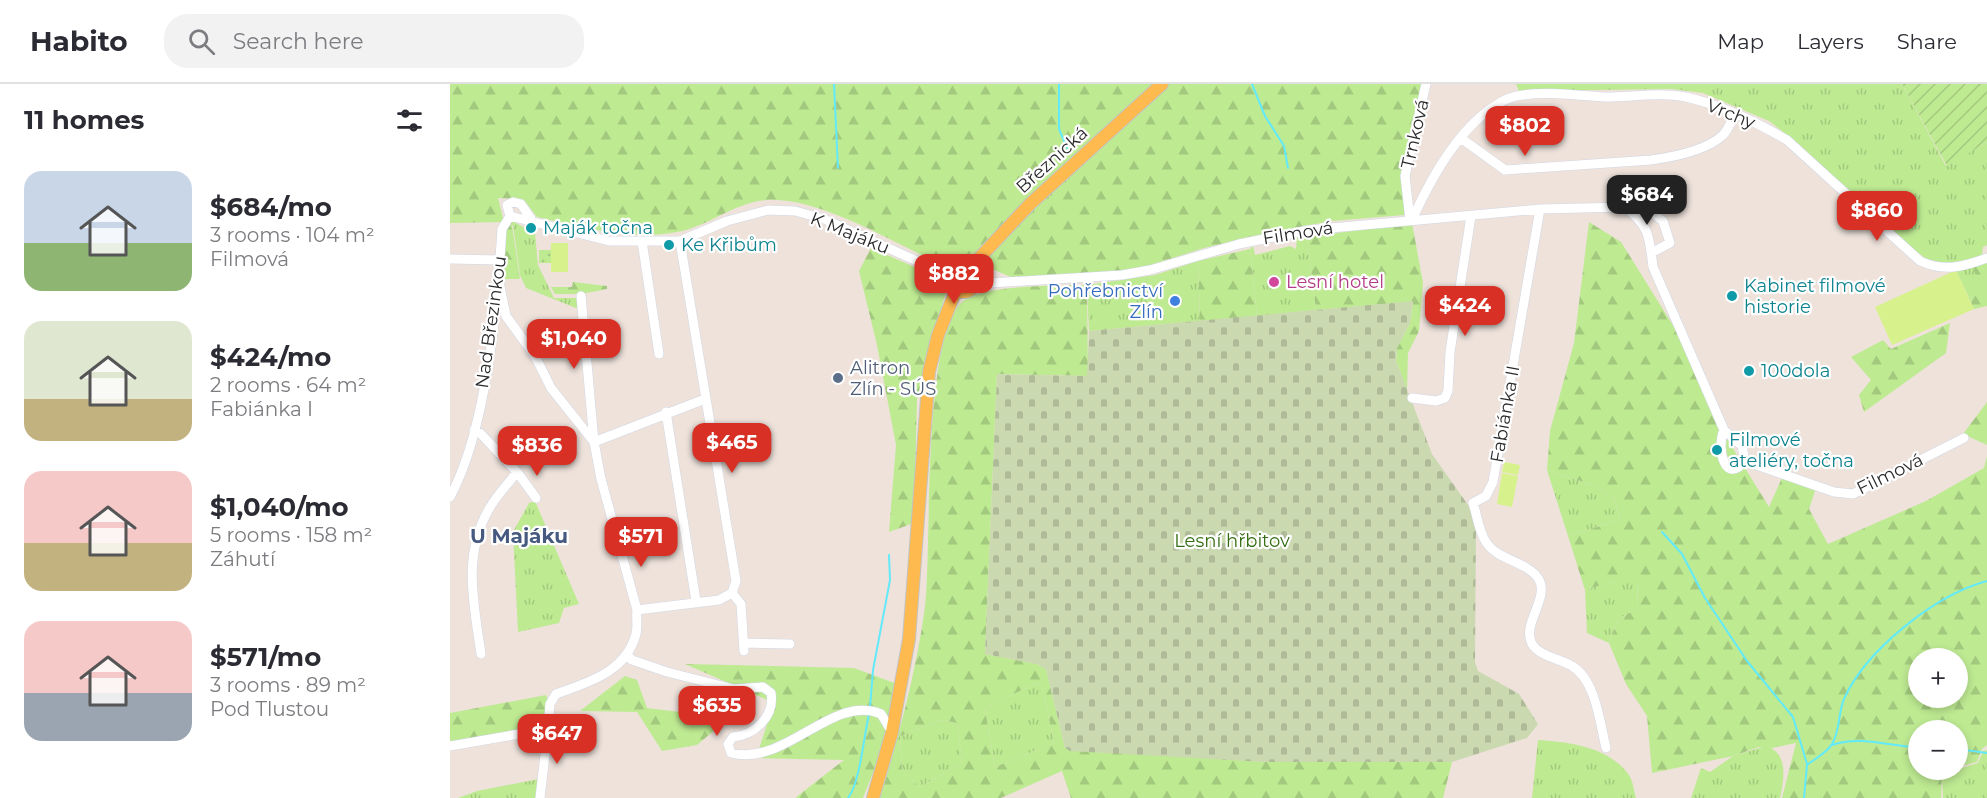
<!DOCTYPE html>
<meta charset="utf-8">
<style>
body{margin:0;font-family:Montserrat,sans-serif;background:#f2f2f3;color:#2b2b33;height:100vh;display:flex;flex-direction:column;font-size:22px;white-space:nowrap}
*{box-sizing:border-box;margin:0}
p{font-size:20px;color:#7c7c81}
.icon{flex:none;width:33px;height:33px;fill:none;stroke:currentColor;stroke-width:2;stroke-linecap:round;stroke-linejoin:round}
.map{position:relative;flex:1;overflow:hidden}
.sheet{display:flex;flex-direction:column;background:#fff;width:450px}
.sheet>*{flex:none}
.buttons{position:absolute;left:1458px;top:564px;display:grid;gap:12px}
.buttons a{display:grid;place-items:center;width:60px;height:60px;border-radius:50%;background:#fff;box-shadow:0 3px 9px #0003;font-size:30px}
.price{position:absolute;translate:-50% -51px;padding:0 14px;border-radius:12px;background:#d93025;color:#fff;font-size:20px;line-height:39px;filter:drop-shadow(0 2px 3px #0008)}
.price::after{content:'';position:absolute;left:50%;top:36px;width:18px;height:14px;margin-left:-9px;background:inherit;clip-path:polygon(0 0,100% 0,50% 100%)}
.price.active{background:#222;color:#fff}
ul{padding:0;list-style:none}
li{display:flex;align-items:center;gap:18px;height:150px;padding:0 24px}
li span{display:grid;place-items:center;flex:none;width:168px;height:120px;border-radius:18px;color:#555}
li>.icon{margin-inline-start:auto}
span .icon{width:72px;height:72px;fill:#fffc;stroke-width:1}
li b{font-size:26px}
h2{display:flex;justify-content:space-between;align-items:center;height:72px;padding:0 24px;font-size:26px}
header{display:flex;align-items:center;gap:36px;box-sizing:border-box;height:84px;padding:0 30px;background:#fff;border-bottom:2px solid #e1e1e2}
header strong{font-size:28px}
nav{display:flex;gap:33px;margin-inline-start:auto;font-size:21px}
.search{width:420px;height:54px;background:#f2f2f3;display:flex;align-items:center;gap:15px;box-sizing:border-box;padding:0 21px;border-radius:24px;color:#7c7c81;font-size:22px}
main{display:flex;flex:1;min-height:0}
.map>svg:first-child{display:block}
.grass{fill:url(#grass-tufts)}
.forest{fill:url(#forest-firs);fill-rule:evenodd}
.cemetery{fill:url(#cemetery-stones)}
.park{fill:url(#park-dots)}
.garden{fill:url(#garden-furrows)}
.pitch{fill:#d7f28c}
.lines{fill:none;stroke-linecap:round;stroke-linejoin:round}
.stream{stroke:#63eafa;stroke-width:2}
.minor-casing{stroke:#d0d7e5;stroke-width:10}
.major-casing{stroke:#c3c3c3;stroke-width:14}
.minor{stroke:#fff;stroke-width:9}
.major{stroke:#feba4f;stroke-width:12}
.culture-dot{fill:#0f9aa8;stroke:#fff;stroke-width:2}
.hotel-dot{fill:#d1479c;stroke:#fff;stroke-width:2}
.shop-dot{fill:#3f7fe0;stroke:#fff;stroke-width:2}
.service-dot{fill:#5c6f8a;stroke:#fff;stroke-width:2}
.labels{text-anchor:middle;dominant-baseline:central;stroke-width:4.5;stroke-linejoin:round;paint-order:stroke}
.street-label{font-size:18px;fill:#2a2a2a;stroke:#fff}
.culture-label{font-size:18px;fill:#0d838f;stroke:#fff;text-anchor:start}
.hotel-label{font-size:18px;fill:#b23c85;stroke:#fff;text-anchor:start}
.shop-label{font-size:18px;fill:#366cbe;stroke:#fff;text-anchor:end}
.service-label{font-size:18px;fill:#4e5e75;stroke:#fff;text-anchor:start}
.park-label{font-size:18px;fill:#346f13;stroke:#fff}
.neighbourhood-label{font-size:20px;font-weight:bold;fill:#46597f;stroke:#fff}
</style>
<header>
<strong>Habito</strong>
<div class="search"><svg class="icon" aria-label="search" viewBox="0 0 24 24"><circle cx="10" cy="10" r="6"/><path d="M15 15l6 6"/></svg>Search here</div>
<nav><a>Map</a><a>Layers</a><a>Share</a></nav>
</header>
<main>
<section class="sheet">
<h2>11 homes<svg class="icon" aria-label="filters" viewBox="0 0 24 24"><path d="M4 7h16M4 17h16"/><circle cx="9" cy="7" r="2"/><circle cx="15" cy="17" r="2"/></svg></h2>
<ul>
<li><span style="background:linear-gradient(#c9d6e8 60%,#8fb573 0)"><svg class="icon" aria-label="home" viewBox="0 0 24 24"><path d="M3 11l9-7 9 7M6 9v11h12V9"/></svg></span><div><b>$684/mo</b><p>3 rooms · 104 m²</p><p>Filmová</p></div></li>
<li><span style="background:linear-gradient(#dfe7d0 65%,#c2b280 0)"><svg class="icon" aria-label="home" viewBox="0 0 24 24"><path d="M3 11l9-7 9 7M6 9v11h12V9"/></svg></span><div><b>$424/mo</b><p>2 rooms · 64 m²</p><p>Fabiánka I</p></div></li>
<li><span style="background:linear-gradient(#f6c9c9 60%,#c2b280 0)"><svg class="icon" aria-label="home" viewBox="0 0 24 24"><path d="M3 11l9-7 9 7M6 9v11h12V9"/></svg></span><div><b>$1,040/mo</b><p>5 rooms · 158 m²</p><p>Záhutí</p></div></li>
<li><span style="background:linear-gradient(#f6c9c9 60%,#9aa5b1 0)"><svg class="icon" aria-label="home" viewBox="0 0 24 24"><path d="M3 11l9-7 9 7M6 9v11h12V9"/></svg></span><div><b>$571/mo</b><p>3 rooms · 89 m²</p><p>Pod Tlustou</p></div></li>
</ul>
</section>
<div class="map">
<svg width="1537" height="714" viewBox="0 0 1537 714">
<defs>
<pattern id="grass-tufts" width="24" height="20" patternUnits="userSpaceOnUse" patternTransform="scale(1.5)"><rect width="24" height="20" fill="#beea92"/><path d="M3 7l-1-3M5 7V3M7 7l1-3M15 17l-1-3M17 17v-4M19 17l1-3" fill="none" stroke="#a3c97e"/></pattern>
<pattern id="forest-firs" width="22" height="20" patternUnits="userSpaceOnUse" patternTransform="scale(1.5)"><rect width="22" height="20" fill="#beea92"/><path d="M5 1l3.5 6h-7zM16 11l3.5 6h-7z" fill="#a3c97e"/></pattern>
<pattern id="cemetery-stones" width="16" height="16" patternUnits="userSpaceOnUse" patternTransform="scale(1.5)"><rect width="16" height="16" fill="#cbd9b0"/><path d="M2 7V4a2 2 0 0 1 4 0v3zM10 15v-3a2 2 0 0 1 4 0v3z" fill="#aeba98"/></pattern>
<pattern id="park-dots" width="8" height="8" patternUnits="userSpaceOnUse" patternTransform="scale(1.5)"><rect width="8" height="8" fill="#beea92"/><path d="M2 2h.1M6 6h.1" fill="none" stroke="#a3c97e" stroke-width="1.8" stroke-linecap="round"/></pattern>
<pattern id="garden-furrows" width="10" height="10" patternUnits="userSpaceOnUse" patternTransform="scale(1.5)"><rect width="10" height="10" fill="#beea92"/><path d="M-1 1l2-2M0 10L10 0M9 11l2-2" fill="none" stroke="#a3c97e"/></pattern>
</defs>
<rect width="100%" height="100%" fill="#eee2db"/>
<path class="grass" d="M707,0H719L549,163L541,174L542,185L515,173L530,163Z
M1066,0H1452L1496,82L1537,58V161L1533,163L1532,171L1537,169V178L1520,216L1506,186L1507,179L1480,178L1442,148L1341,54L1319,37L1253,9L1222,5L1069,7Z
M60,136L85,149L88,181L104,214H130L131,226L76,204L70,191L63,141L57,139Z
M847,152L857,153L866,226L807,232L800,165L803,162L805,171L840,162L846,165Z
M748,177L750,237L639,247L637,201L705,191Z
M504 195a9 9 0 1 1 18 0a9 9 0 1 1-18 0Z
M1097,386L1143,401L1165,415L1170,436L1118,452Z
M85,417L129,520L114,524L109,539L68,548L63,448L79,419Z
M1168,496H1187L1188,525L1169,534L1159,559L1137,549L1135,506Z
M587,598L592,601L604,659L545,683L535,625Z
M491,636L507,639L512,679L472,702L467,701L452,685L450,652Z
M1088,656C1120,658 1159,663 1179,691C1183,697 1184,707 1186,714H1082Z
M1316,662C1339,669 1334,696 1330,714H1241L1251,684L1260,688L1283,672Z
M1537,666V714H1493L1492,694L1495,689L1528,679L1533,667Z
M89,695L88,714H8L27,707Z"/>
<path class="forest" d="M0,0H707L530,163L515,173L496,180L488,179C440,157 369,113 317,116C285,118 257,143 227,148C180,157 132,143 87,133L73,115L48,114L54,138L0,139Z
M719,0H974L954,131L882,137L812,150L754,164L701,181L665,188L561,193L542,185L541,174L549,162Z
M1139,138L1171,158L1224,243L1266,337L1319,423L1335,387L1368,398L1359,425L1378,460L1476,417L1534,384L1537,372V661L1532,665L1527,678L1508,683V646H1468V686H1501L1492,689L1491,714H1332L1346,659L1322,664L1309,663L1283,672L1202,689L1197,632L1176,600L1159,559L1169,534L1188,525L1187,496H1168L1135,506L1118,452L1170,436L1165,415L1143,401L1097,386L1100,347L1124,259ZM1468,574H1508V614H1468Z
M962,139L973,199L969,247L958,269L957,306L946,277L947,264L960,239L963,218L866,226L857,153Z
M57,140L62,141L70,195H51Z
M421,164L490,194L496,207L467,315L464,439L439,448L446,361L427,261L409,187Z
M800,165L807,232L750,237L748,177Z
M1537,178V222L1524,225L1520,216L1528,197L1523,184Z
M123,198L157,202V205L131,210H105L101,203H122Z
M637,201L638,292L547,290L535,570L587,580L596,585L615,664L815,678H1002L993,714H621L612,687L551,714H430C449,652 466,588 475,523C482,462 472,255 512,218C533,200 609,202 637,201ZM587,598L592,601L604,659L545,683L535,625ZM491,636L507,639L512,679L472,702L467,701L452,685L450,652Z
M1500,239L1496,269L1414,328L1409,311L1421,296L1401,273L1433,256L1441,265Z
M1537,318V361L1513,350Z
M235,580L404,584L447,600L437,653L413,714H345L394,676L306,674L324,619Z
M175,592L187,596L197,624L279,634L247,661L212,667L187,628L130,627Z
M96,611L99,620L93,643L0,659V629Z"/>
<path class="cemetery" d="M963,217L960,239L947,264L946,277L982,370L1018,421L1026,439L1025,578L1028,587L1069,610L1088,640L1077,654L1002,678H815L620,667L615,664L596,585L587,580L535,570L547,290L637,292L639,247Z"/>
<path class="park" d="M89,166H102V179H89Z"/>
<path class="garden" d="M1452,0H1537V58L1497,82Z"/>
<path class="pitch" d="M101,159H118V188H101Z
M1506,186L1524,225L1442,261L1425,223Z
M1054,378L1070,381L1068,391L1052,388Z
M1052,389L1068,392L1062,423L1047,420Z"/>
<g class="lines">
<path class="stream" d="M384,0L388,84
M609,0V45L617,64
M802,0L815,32L834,62L838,84
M1212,448L1232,470L1255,514L1297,577L1343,633L1357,680
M420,623L423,586L440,496L439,471
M1382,661C1411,651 1440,663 1468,663
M1508,665L1537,669
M398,714C410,699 414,651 419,630
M1354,714L1357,681C1364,675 1378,668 1382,660C1390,648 1388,629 1394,615C1416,566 1485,511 1537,497"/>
<g class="minor-casing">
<path id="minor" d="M1012,55L1055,86L1201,76C1223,73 1256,67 1273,51C1278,46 1281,37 1285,31
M1175,123C1200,143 1199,152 1203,183L1274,346L1292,362L1295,377
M1090,125L1043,398L1036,412L1023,419C1027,431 1029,448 1036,458C1047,476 1076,477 1088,494C1101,513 1071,540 1082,560C1089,572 1111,575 1122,582C1146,596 1150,640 1156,664
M60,132L159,157H230L277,137L318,126L345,127L374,135L500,192
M60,132L57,121L63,118L71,120L83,138
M960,136L955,92L976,0
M962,136C980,96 1009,43 1048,20C1055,15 1064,12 1073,11C1100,7 1128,12 1155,13C1182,13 1209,8 1236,13C1271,21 1306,38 1337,56L1470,177C1494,188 1513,183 1537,174
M192,157L209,270
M0,175L50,176
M525,198L541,199L672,191L700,186L789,160L859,146L1090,125L1175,123L1196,124L1213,137L1220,159L1201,169
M131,212L144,358L255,315
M962,314L986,317L995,314L998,307L1000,268L1021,132
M216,328L246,517
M24,346L30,349L67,388C58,400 46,412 39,425C12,472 24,520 31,570
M1274,346C1266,364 1275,402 1295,377
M1295,377L1384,408L1403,410L1514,354
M67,388L86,414
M0,413C37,345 47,222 52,145L60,132
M282,509L291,520L294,567
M187,526L269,516L282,509L286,497L230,157
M294,559L340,560
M178,572L182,576L217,588L284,605L313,603L321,609C325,633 304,651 283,653L278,660L281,669C336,683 382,609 431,630L442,648
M0,662L98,645L100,620L106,610C139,598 176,588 186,550C188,542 186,534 187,526L151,395L144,358L101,304L85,272L56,232L48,193
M90,714L98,645"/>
</g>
<g class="major-casing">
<path id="major" d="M500 195a13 13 0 1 1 26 0a13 13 0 1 1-26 0Z
M520,184L580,120L712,0
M423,714L442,648L459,555L479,288L488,251L506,206"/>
</g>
<use href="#minor" class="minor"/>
<use href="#major" class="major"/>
</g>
<g class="culture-dot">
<circle cx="81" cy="144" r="6"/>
<circle cx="219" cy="161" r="6"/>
<circle cx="1282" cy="212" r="6"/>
<circle cx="1299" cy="287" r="6"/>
<circle cx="1267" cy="366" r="6"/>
</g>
<circle class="hotel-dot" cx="824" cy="198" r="6"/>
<circle class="shop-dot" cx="725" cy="217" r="6"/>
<circle class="service-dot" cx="388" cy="294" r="6"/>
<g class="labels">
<g class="street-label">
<text transform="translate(1281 30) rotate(22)">Vrchy</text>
<text transform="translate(965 50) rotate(-77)">Trnková</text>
<text transform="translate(602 76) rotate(-42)">Březnická</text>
<text transform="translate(400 149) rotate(22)">K Majáku</text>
<text transform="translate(848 149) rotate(-9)">Filmová</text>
<text transform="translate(41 238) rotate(-82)">Nad Březinkou</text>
<text transform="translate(1055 330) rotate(-80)">Fabiánka II</text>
<text transform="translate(1440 390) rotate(-26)">Filmová</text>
</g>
<g class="culture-label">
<text x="93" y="144">Maják točna</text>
<text x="231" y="161">Ke Křibům</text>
<text x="1294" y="202">Kabinet filmové<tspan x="1294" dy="21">historie</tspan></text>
<text x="1311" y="287">100dola</text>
<text x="1279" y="356">Filmové<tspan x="1279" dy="21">ateliéry, točna</tspan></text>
</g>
<g class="hotel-label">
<text x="836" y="198">Lesní hotel</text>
</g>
<g class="shop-label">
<text x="713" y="207">Pohřebnictví<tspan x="713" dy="21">Zlín</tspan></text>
</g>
<g class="service-label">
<text x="400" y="284">Alitron<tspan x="400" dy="21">Zlín - SÚS</tspan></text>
</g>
<g class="park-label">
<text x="782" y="457">Lesní hřbitov</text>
</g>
<g class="neighbourhood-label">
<text x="69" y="452">U Majáku</text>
</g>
</g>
</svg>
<div class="buttons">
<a>+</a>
<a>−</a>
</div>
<b class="price" style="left:1075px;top:73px">$802</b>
<b class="price active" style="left:1197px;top:142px">$684</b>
<b class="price" style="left:1427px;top:158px">$860</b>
<b class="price" style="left:504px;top:221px">$882</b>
<b class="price" style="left:1015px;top:253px">$424</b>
<b class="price" style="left:124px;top:286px">$1,040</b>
<b class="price" style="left:282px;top:390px">$465</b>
<b class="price" style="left:87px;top:393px">$836</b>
<b class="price" style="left:191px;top:484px">$571</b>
<b class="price" style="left:267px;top:653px">$635</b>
<b class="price" style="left:107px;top:681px">$647</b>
</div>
</main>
